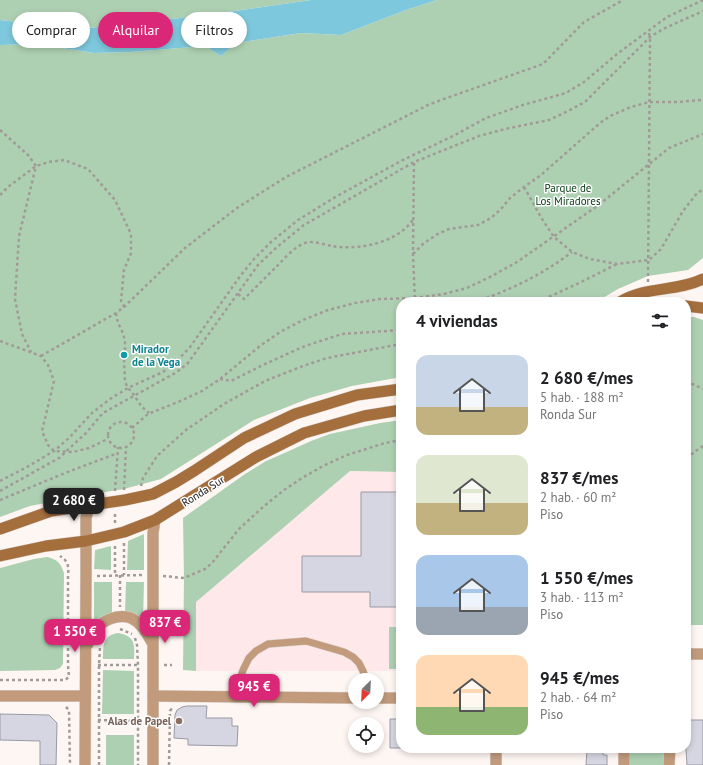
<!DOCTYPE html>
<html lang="es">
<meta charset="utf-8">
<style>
body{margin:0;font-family:"PT Sans",sans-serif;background:#f6f6f6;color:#202124;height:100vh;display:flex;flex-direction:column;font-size:15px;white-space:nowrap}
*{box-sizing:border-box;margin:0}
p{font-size:13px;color:#757577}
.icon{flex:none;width:22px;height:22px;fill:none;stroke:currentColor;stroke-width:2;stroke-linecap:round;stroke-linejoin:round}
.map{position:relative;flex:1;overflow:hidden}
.drawer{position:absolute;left:396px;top:297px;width:295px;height:456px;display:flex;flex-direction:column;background:#fff;border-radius:16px;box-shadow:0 2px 6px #0003}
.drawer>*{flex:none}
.hud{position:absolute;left:12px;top:12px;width:324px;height:36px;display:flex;gap:8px}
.needle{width:26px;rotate:204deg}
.controls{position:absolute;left:348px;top:673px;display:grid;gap:8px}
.controls a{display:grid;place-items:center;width:36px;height:36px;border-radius:50%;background:#fff;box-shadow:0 2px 6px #0003;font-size:20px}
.price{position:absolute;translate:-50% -34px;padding:0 9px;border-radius:8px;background:#db2777;color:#fff;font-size:13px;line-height:26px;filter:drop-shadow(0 1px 2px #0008)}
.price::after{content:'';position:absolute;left:50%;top:24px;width:12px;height:9px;margin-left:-6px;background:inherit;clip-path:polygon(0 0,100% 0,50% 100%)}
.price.on{background:#222;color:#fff}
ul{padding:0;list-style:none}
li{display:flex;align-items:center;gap:12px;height:100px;padding:0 20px}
li span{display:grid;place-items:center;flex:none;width:112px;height:80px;border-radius:12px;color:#555}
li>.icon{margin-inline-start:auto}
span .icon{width:48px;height:48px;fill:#fffc;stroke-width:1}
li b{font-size:17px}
h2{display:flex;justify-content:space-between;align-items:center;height:48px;padding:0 20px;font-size:17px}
.tag{padding:0 14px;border-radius:18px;background:#fff;box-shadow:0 2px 6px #0003;font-size:14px;line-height:36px}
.tag.on{background:#db2777;color:#fff}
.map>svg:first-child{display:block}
.education{fill:#fee8ea}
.green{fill:#aed0b2}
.water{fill:#7ec8dd}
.building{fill:#d5d6e1;stroke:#999aa5}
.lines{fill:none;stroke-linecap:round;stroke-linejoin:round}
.service-casing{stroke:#d9d2ce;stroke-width:8}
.minor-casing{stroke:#d9d2ce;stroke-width:12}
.tertiary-casing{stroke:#d9d2ce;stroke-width:12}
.secondary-casing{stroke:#d9d2ce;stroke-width:12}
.path{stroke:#a19b97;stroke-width:2.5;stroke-dasharray:3 3;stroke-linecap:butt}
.service{stroke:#c19b7c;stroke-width:7}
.minor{stroke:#c19b7c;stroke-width:11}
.tertiary{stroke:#c19b7c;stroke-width:11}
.secondary{stroke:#a46e3d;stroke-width:11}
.culture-dot{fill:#0f9aa8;stroke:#fff;stroke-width:1.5}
.education-dot{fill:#8d6e63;stroke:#fff;stroke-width:1.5}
.labels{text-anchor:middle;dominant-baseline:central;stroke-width:3;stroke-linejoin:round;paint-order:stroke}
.park-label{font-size:11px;fill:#003710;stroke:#fff}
.culture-label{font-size:11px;font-weight:bold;fill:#0d838f;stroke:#fff;text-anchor:start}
.street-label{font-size:11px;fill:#161310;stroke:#fff}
.education-label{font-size:11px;font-weight:bold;fill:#785e54;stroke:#fff;text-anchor:end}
</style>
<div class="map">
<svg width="703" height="765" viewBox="0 0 703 765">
<rect width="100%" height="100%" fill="#fef6f2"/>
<path class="education" d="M350,471L401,472V671H196V602Z"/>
<path class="green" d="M0,0H311L207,15L79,29L0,20Z
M437,0H703V258L688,270L648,276L618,289L596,302H401V377L352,386L310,398L254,420L161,479L124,489L87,495L30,506L0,517V45L37,44L94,53L131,52L205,46L221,56L236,43L301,33L341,35L406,10Z
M686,317H694L703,320V625H686Z
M401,420V472L350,471L196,602V671L183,670L184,578L183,518L245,474L266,461L289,451L311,441L330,434L380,423Z
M144,534V570H127L128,541Z
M111,546V570L94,569L95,550Z
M47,557C58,560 60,562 64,573L63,664L60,668L55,670L0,671V568L34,559Z
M94,582H112V613L101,617L94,621Z
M126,582H144L143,621L125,612Z
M389,627H401V669H389Z
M118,633C135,636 135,644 134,659H103C103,646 103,635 118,633Z
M103,670L134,671V714H102Z
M106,735H134V765H106Z
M629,748H665V765H629Z"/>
<path class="water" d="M311,0H437L406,10L341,35L301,33L236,43L221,56L205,46L131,52L94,53L37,44L0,45V20L80,29L207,15Z"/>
<path class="building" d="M361,492H400L401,607H370V592H302V556H361Z
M187,706H207L206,718H232V726H238L237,746L188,745V739L174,738L175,715L177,710L182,707Z
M0,714L49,715L57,723L56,765H40V741L0,740Z
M390,719H401V748H390Z
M687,720H703V765H687L686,750Z
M587,748H603V755H607V765H586Z"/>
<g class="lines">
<g class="service-casing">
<path id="service" d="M234,697L243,670L249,658L256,651L268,644L306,641L344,652L353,657L359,663L363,671L366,680"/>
</g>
<g class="minor-casing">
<path id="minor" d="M686,654H703
M0,696H85
M153,696L355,698
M377,698H401
M496,748V765
M624,765V748
M669,765L670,748"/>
</g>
<g class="tertiary-casing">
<path id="tertiary" d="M88,644C89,640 90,635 93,632C101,621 117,613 131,618C142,623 147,634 153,644
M85,765L86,576V518L89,506
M153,765V533L155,520"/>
</g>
<g class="secondary-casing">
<path id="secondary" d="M620,302C645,286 677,292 703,279
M686,306L703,308
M0,529L51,511L125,500L153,494L176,482L194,471L244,438L295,414L357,395L401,389
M0,556L46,546L86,541L124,532L155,520L256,457L304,433L364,416L401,410"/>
</g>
<path class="path" d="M0,130L28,155L36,166L19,236L15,299L22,334L31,352
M414,163L413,254L415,302
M524,187L542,219L554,237L572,252L590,259L617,264L649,260L661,249L683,211L698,192L703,190
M0,195L8,187L36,166L49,162L64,160L88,169L115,200L131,234V253L124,270L121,301L124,307
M413,254L423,244L436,235L449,229L478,225L491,218L501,209L510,198L524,187L541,175L600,123L610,116L631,107L649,102H679L701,100L703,98
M648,282L650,37L648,31
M238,294L244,299C255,288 266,277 277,266C285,258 294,247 305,243C313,240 324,245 332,246C354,250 384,245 402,231C406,228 410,224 413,220
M475,302C484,298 494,296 504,291C528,281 551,268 572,252
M538,302L577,284L617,264
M603,302L610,298
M116,313L118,323L122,331L125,340V349L124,360L125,382L128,388L134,395L141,406L149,413
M0,341L41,356L48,365L54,381L42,431L48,445L54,451L73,452L89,448L108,439
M41,356L116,313L124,307L185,248L237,208L286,177L430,104L543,64L584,22L623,0
M220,379L231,381L265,364L305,346L342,334L401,330
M686,381L703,389
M108 435a13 13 0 1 1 26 0a13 13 0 1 1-26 0Z
M132,428L148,414L178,402L202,391L220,379L260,346L280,332L303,320L328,310L355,303L380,299L415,298L444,294L467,288L492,276L517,262L600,204L669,148L703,134
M686,458L703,446
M0,481L27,467L54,451L69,438L92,413L110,399L128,388L163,372L176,362L190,347L241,275L254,259L271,242L298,220L337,196L403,160L455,135L486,118L523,105L566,93L584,82L617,54L667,17L703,0
M141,486L143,478L157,456L186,430L224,404L265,381L303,366L327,358L401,344
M124,490L126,447
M0,491L59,458L86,433L103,413L177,372L188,363L258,265L277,247L304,225L414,162L479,136L505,129L549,120L566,112L585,102L650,37L663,29L703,11
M115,491L118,447
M0,500L65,473L118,453
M115,523V512
M124,543V575
M115,546V575
M120,575V607
M97,576L142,575
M163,576L184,578L205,569L212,563L239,529L263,507L284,490L302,478L323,466L347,455L385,443L401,440
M120,629L132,634
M135,638L137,645L138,665V765
M98,665H139
M164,665H172
M0,680H65L69,677L68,665V575C69,566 68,561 60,556
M66,707L69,710L70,765
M98,720L139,721
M99,765V665L100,647
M169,765L170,711L173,707"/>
<use href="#service" class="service"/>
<use href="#minor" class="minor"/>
<use href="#tertiary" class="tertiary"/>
<use href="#secondary" class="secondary"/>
</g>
<circle class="culture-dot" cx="124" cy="355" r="4"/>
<circle class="education-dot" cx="179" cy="721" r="4"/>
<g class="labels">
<g class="park-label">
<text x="568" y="188">Parque de<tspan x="568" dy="13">Los Miradores</tspan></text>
</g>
<g class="culture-label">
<text x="132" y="349">Mirador<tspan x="132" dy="13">de la Vega</tspan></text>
</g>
<g class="street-label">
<text transform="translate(203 491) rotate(-32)">Ronda Sur</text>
</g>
<g class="education-label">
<text x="171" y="721">Alas de Papel</text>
</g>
</g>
</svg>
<div class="controls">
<a><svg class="needle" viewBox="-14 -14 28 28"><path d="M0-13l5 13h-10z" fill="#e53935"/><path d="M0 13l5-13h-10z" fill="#757577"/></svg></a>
<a><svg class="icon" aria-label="locate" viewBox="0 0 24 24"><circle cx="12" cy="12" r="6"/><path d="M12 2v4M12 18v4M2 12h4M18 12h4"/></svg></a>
</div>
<b class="price on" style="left:74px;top:522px">2 680 €</b>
<b class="price" style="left:165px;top:644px">837 €</b>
<b class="price" style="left:75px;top:653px">1 550 €</b>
<b class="price" style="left:254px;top:708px">945 €</b>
<div class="hud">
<a class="tag">Comprar</a>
<a class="tag on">Alquilar</a>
<a class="tag">Filtros</a>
</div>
<section class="drawer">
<h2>4 viviendas<svg class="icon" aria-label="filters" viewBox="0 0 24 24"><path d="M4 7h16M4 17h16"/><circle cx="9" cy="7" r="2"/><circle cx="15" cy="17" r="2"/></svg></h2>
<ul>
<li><span style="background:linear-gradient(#c9d6e8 65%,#c2b280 0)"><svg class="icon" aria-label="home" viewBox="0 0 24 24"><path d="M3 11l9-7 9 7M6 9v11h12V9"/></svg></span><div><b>2 680 €/mes</b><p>5 hab. · 188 m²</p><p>Ronda Sur</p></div></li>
<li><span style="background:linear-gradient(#dfe7d0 60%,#c2b280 0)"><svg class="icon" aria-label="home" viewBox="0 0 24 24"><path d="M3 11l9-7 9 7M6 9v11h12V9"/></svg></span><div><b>837 €/mes</b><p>2 hab. · 60 m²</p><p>Piso</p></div></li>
<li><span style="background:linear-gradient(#a9c7e8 65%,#9aa5b1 0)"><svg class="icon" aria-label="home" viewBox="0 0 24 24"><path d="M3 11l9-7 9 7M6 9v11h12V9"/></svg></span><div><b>1 550 €/mes</b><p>3 hab. · 113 m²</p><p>Piso</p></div></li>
<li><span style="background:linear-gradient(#ffd9b3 65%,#8fb573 0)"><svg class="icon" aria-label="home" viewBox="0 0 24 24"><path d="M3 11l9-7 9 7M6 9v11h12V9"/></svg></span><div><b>945 €/mes</b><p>2 hab. · 64 m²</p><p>Piso</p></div></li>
</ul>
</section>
</div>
